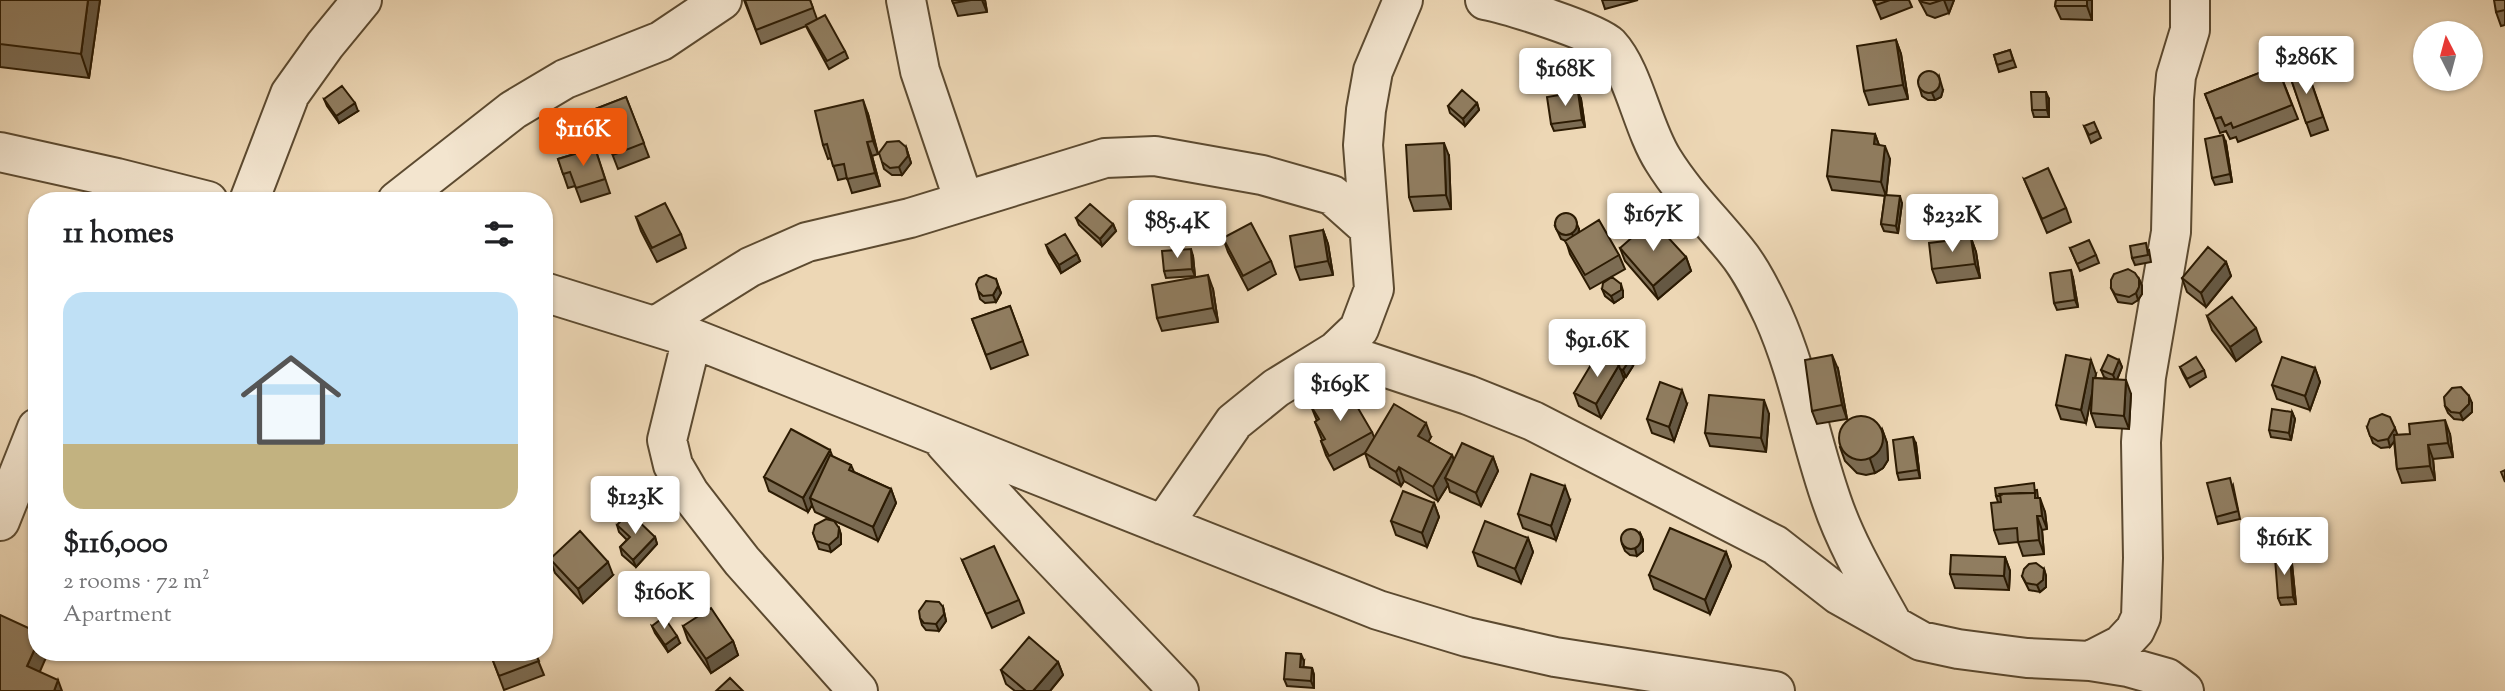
<!DOCTYPE html>
<meta charset="utf-8">
<style>
body{margin:0;font-family:"Sorts Mill Goudy",serif;background:#f6f6f6;color:#202124;height:100vh;display:flex;flex-direction:column;font-size:26px;white-space:nowrap}
*{box-sizing:border-box;margin:0}
p{font-size:23px;color:#757577}
.icon{flex:none;width:38px;height:38px;fill:none;stroke:currentColor;stroke-width:2;stroke-linecap:round;stroke-linejoin:round}
.map{position:relative;flex:1;overflow:hidden}
.side{position:absolute;left:28px;top:192px;width:525px;height:469px;display:flex;flex-direction:column;background:#fff;border-radius:28px;box-shadow:0 2px 5px #0004}
.side>*{flex:none}
.needle{width:46px;rotate:354deg}
.buttons{position:absolute;left:2413px;top:21px;display:grid;gap:14px}
.buttons a{display:grid;place-items:center;width:70px;height:70px;border-radius:50%;background:#fff;box-shadow:0 2px 5px #0004;font-size:35px}
.price{position:absolute;translate:-50% -60px;padding:0 16px;border-radius:7px;background:#fff;color:#222;font-size:23px;line-height:46px;filter:drop-shadow(0 2px 4px #0008)}
.price::after{content:'';position:absolute;left:50%;top:42px;width:21px;height:16px;margin-left:-10px;background:inherit;clip-path:polygon(0 0,100% 0,50% 100%)}
.price.current{background:#ea580c;color:#fff}
ul{padding:0;list-style:none}
li{display:grid;align-content:center;gap:14px;height:371px;padding:0 35px}
li+li{border-top:2px solid #e0e0e0}
li span{display:grid;place-items:center;height:217px;border-radius:21px;color:#555}
li>.icon{margin-inline-start:auto}
span .icon{width:126px;height:126px;fill:#fffc;stroke-width:1}
li b{font-size:30px}
h2{display:flex;justify-content:space-between;align-items:center;height:84px;padding:0 35px;font-size:30px}
.map>svg:first-child{display:block}
.lines{fill:none;stroke-linecap:round;stroke-linejoin:round}
.minor-casing{stroke:#5c4a30;stroke-width:42}
.minor{stroke:#f3e5cf;stroke-width:38}
.wall{fill:#7c6c53;stroke:#2c1b03;stroke-width:2}
.shaded-wall{fill:#655843;stroke:#2c1b03;stroke-width:2}
.building{fill:#907d60;stroke:#2c1b03;stroke-width:2}
</style>
<div class="map">
<svg width="2505" height="691" viewBox="0 0 2505 691">
<rect width="100%" height="100%" fill="#edd7b5"/>
<filter id="stains"><feTurbulence type="fractalNoise" baseFrequency=".00286" numOctaves="4"/><feColorMatrix values="0 0 0 0 .2 0 0 0 0 .09 0 0 0 0 .02 0 0 0 .5 -.17"/></filter>
<radialGradient id="worn" r=".72"><stop offset=".6" stop-color="#630" stop-opacity="0"/><stop offset="1" stop-color="#630" stop-opacity=".3"/></radialGradient>
<g class="lines">
<g class="minor-casing">
<path id="minor" d="M906,0L920,71L964,201
M1485,0C1507,4 1596,32 1609,45C1634,72 1642,127 1663,160C1684,194 1711,220 1736,251C1751,269 1763,294 1773,315C1800,375 1810,440 1832,502C1847,546 1871,585 1893,625
M0,152L117,178L208,201
M249,201L290,94L325,45L362,0
M397,201L513,110L565,79L661,41L722,0
M544,292L692,338L1378,610L1467,637L1555,657L1775,691
M657,325L750,267L807,242L910,218L1105,158L1155,156L1262,175L1332,195L1369,228
M692,338L667,440L673,465L690,494L742,561L858,691
M1336,351L1468,395L1533,421L1775,545L1839,595L1921,641L1958,649L2027,658L2090,661L2128,667L2167,678L2184,691
M945,443C1021,528 1101,608 1179,691
M0,521L37,428
M1163,525L1234,422L1276,388L1336,351L1359,329L1374,289L1363,145L1366,110L1373,71L1403,0
M2090,661L2121,645L2135,630L2141,617L2143,558L2141,442L2146,377L2171,232L2174,99L2176,76L2190,30V0"/>
</g>
<use href="#minor" class="minor"/>
</g>
<path class="wall" d="M0,0H100L89,78L0,67Z
M744,0H810L817,19L845,51L848,58L829,69L809,32L806,26L761,44Z
M952,0H985L987,12L958,16Z
M1602,0H1638L1605,9Z
M1873,0H1909L1912,7L1881,19Z
M1919,0H1954L1949,13L1935,18L1927,15Z
M2056,0H2092V20L2061,19L2055,6Z
M2505,0V25L2501,26L2496,12Z
M1896,40L1901,54L1908,99L1869,105L1864,91Z
M2010,50L2016,67L1999,72L1994,55Z
M2277,66L2298,119L2238,142L2236,137L2230,139L2226,131L2220,133L2205,94Z
M2307,70L2328,130L2311,136L2290,76Z
M1920,89L1943,90L1941,97L1935,100H1928L1922,96Z
M626,97L649,157L618,169L595,109Z
M324,99L358,111L339,123L327,106Z
M1581,99L1585,127L1554,131L1551,124Z
M2049,99V117H2034L2032,110Z
M1477,103L1479,110L1465,126L1450,113L1448,106Z
M868,114L878,154L872,156L880,186L852,193L847,178L838,180L831,158L828,159L823,145Z
M2084,126L2098,131L2101,138L2091,143Z
M1875,134L1879,145L1890,159L1886,195L1902,203L1898,233L1884,231L1881,224L1885,196L1832,190L1827,176Z
M2226,143L2232,182L2215,185L2212,178Z
M906,147L911,163L902,175H892L884,169L882,162Z
M595,148L610,193L581,202L575,186L568,188L558,159Z
M1449,156L1451,209L1414,211L1409,197Z
M2024,179L2066,208L2071,222L2047,233Z
M636,217L681,234L686,248L657,262L641,231Z
M1076,218L1113,224L1116,231L1102,246L1079,225Z
M1555,226L1579,229V233L1619,255L1625,269L1590,289L1570,254L1566,241L1561,239Z
M1323,230L1328,244L1333,275L1300,280L1295,267Z
M1223,238L1271,261L1276,274L1248,290L1228,252Z
M1971,238L1976,252L1980,278L1937,283L1932,269Z
M1046,245L1077,254L1080,261L1061,273L1049,253Z
M1620,248L1686,257L1691,271L1658,299L1625,261Z
M2070,248L2096,255L2099,263L2080,271Z
M2149,250L2151,262L2135,265L2132,258Z
M1193,256L1195,276L1166,278L1164,271Z
M2226,262L2231,276L2206,307L2187,292L2182,278Z
M2073,278L2078,307L2057,310L2054,303Z
M996,279L1001,293L996,302L985,303L980,299L978,291Z
M2139,279L2142,286V294L2138,300L2132,304L2118,302L2111,288Z
M1213,289L1218,322L1162,331L1157,318Z
M1602,289L1623,291V297L1614,303L1605,296Z
M1010,306L1028,355L991,369L972,319Z
M2207,316L2261,342L2236,361L2212,330Z
M2119,360L2122,367L2117,380L2131,394L2129,429L2096,427L2091,413L2092,391L2086,423L2061,419L2056,405L2096,374L2095,378L2108,379L2104,377L2101,370Z
M1617,364L1633,366L1626,377L1623,376L1624,379L1601,418L1579,406L1574,393Z
M2180,367L2204,370L2206,377L2190,387L2183,374Z
M2315,368L2320,382L2310,410L2277,399L2272,385Z
M1838,369L1847,419L1817,424L1812,411Z
M1328,402L1372,432L1374,437H1431L1428,442L1452,455L1454,460L1493,457L1498,471L1481,506L1450,492L1448,485L1438,501L1404,481L1401,486L1370,467L1365,453L1334,470L1326,455L1321,441L1322,440L1315,422L1317,421L1311,406Z
M2472,403V412L2463,420L2454,419L2448,413L2445,406Z
M1687,404L1674,441L1652,433L1647,419Z
M2292,412L2295,419L2291,440L2271,437L2269,430Z
M1769,414L1766,452L1710,446L1705,433Z
M2367,427L2397,435L2450,434L2453,457L2433,459L2435,480L2402,483L2397,469L2394,441L2390,447L2381,448L2373,443Z
M1882,429L1887,443L1888,460L1883,468L1875,473L1866,475L1857,473L1845,461L1840,447Z
M1916,444L1920,478L1899,480L1897,473Z
M833,457L851,465L854,472L891,489L896,503L878,541L815,512L812,505L808,512L769,491L764,477Z
M2233,485L2240,519L2218,524L2216,517Z
M2037,490L2038,498L2045,512L2047,529L2042,530L2044,554L2023,556L2018,542L1999,544L1994,530L1998,502L1996,496Z
M1570,500L1556,540L1523,528L1518,514Z
M1434,503L1439,517L1427,547L1396,535L1391,521Z
M617,525L655,537L657,544L636,567L622,555L620,547L627,540L619,532Z
M839,528L841,535V544L831,552L819,549L813,533Z
M1640,533L1643,540V551L1637,556L1630,555L1625,551L1622,544Z
M1528,538L1533,552L1521,583L1478,566L1473,552Z
M1726,552L1731,566L1710,614L1654,589L1649,575Z
M2005,557L2010,571L2009,590L1955,588L1950,574Z
M2290,557L2292,564L2296,604L2281,605L2278,598Z
M550,559L613,575L583,603L555,573Z
M962,560L1019,600L1024,613L992,628Z
M2044,569L2046,576V587L2040,592L2029,590L2022,576Z
M943,607L946,621L939,631L926,630L922,625L920,618Z
M652,626L680,643L668,652L655,633Z
M683,626L733,641L738,655L711,673L688,640Z
M535,653L544,675L504,690L492,658Z
M1304,661L1303,667L1312,668L1314,675V688L1287,686L1284,679Z
M1058,662L1063,675L1050,691H1015L1006,684L1001,670Z"/>
<path class="shaded-wall" d="M88,0H100L89,78L81,54Z
M982,0H985L987,12Z
M1944,0H1954L1949,13Z
M2087,0H2092V20L2087,6Z
M1896,40L1901,54L1908,99L1903,85Z
M1939,76L1943,90L1941,97L1935,100L1932,93Z
M1578,92L1581,99L1585,127L1582,120Z
M2046,92L2049,99V117L2047,110Z
M863,100L868,114L878,154L873,141Z
M355,103L358,111L339,123L336,116Z
M1477,103L1479,110L1465,126L1463,119Z
M1875,134L1880,148L1874,144Z
M2223,135L2226,143L2232,182L2230,174Z
M867,142L872,156L880,186L875,173Z
M1444,143L1449,156L1451,209L1446,195Z
M1885,146L1890,159L1886,196L1881,182Z
M906,147L911,163L902,175L899,167Z
M1900,196L1902,203L1898,233L1896,226Z
M1576,222L1579,229L1578,236L1574,240L1572,233Z
M1113,224L1116,231L1102,246L1100,239Z
M1323,230L1328,244L1333,275L1328,261Z
M1971,238L1976,252L1980,278L1975,264Z
M1191,249L1193,256L1195,276L1192,269Z
M1077,254L1080,261L1061,273L1059,265Z
M1686,257L1691,271L1658,299L1653,286Z
M2226,262L2231,276L2206,307L2201,293Z
M2071,270L2073,278L2078,307L2075,300Z
M1208,275L1213,289L1218,322L1213,308Z
M2139,279L2142,286V294L2138,300L2136,293Z
M1621,284L1623,291V297L1614,303L1611,296Z
M998,286L1001,293L996,302L993,295Z
M2256,328L2261,342L2236,361L2230,347Z
M1832,355L1838,369L1847,419L1842,405Z
M1630,359L1633,366L1626,377L1623,370Z
M2091,360L2096,374L2086,423L2081,410Z
M2119,360L2122,367L2116,382L2113,375Z
M1619,365L1624,379L1601,418L1596,404Z
M2315,368L2320,382L2310,410L2305,396Z
M2126,380L2131,394L2129,429L2124,416Z
M1682,390L1687,404L1674,441L1669,427Z
M2469,396L2472,403V412L2463,420L2460,413Z
M1764,400L1769,414L1766,452L1761,438Z
M2292,412L2295,419L2291,440L2289,433Z
M2445,420L2450,434L2453,457L2448,443Z
M1426,423L1431,437L1423,450L1418,436Z
M2395,428L2398,436L2390,447L2388,439Z
M1882,429L1887,443L1888,460L1883,468L1875,473L1870,459Z
M1913,437L1916,444L1920,478L1918,470Z
M2428,445L2433,459L2435,480L2430,466Z
M830,450L835,463L810,498L812,505L808,512L803,498Z
M1452,455L1457,469L1445,478L1448,485L1438,501L1433,487Z
M1493,457L1498,471L1481,506L1476,493Z
M1399,467L1404,481L1401,486L1396,472Z
M1565,486L1570,500L1556,540L1551,526Z
M891,489L896,503L878,541L873,527Z
M2040,498L2045,512L2047,529L2042,516Z
M1434,503L1439,517L1427,547L1422,533Z
M2037,516L2042,530L2044,554L2039,540Z
M839,528L841,535V544L831,552L829,545Z
M1640,533L1643,540V551L1637,556L1635,548Z
M655,537L657,544L636,567L633,560Z
M1528,538L1533,552L1521,583L1515,569Z
M1726,552L1731,566L1710,614L1705,600Z
M2005,557L2010,571L2009,590L2004,576Z
M2290,557L2292,564L2296,604L2293,597Z
M608,562L613,575L583,603L578,589Z
M2044,569L2046,576V587L2040,592L2037,585Z
M943,607L946,621L939,631L936,624Z
M677,636L680,643L668,652L665,645Z
M733,641L738,655L711,673L706,659Z
M37,644V653H48L34,685L27,666Z
M1301,654L1304,661L1303,674L1300,667Z
M1058,662L1063,675L1050,691H1033Z
M1312,668L1314,675V688L1311,681Z
M58,680L62,691H54Z"/>
<path class="building" d="M0,0H88L81,54L0,44Z
M745,0H810L813,8L756,30Z
M952,0H971L953,3Z
M1874,0H1890L1876,5Z
M1921,0H1942L1930,4L1922,2Z
M2056,0H2087V6H2055Z
M2494,0H2505V10L2496,12Z
M825,15L845,51L827,61L806,25Z
M1896,40L1903,85L1864,91L1857,46Z
M2010,50L2013,60L1997,65L1994,55Z
M2277,66L2292,105L2233,128L2231,123L2225,126L2221,117L2215,119L2205,94Z
M2307,70L2323,117L2306,123L2290,76Z
M1918 82a11 11 0 1 1 22 0a11 11 0 1 1-22 0Z
M342,86L355,103L336,116L324,99Z
M1462,90L1477,103L1463,119L1448,106Z
M1578,92L1582,120L1551,124L1547,97Z
M2031,92H2046L2047,110H2032Z
M626,97L644,143L613,155L595,109Z
M863,100L873,141L867,142L875,173L847,179L844,164L833,166L827,144L823,145L815,111Z
M2094,122L2098,131L2089,135L2084,126Z
M1832,130L1875,134L1874,144L1885,146L1881,182L1827,176Z
M2223,135L2230,174L2212,178L2205,139Z
M899,141L906,147L908,156L899,167L890,168L882,162L879,153L887,142Z
M1444,143L1446,195L1409,197L1406,145Z
M595,148L605,179L576,188L570,172L563,174L558,159Z
M2048,168L2066,208L2042,219L2024,179Z
M1885,195L1900,196L1896,226L1881,224Z
M665,203L681,234L652,248L636,217Z
M1090,204L1113,224L1100,239L1076,218Z
M1555 224a11 11 0 1 1 22 0a11 11 0 1 1-22 0Z
M1599,220L1619,255L1585,275L1565,241Z
M1652,220L1686,257L1653,286L1620,248Z
M1251,223L1271,261L1243,276L1223,238Z
M1323,230L1328,261L1295,267L1290,236Z
M1065,234L1077,254L1059,265L1046,245Z
M1971,238L1975,264L1932,269L1929,243Z
M2089,240L2096,255L2077,264L2070,248Z
M2146,243L2148,255L2132,258L2130,246Z
M2208,247L2226,262L2201,293L2182,278Z
M1191,249L1192,269L1164,271L1162,251Z
M2128,269L2135,273L2139,279V287L2136,293L2129,297L2115,294L2111,288V280L2114,274Z
M2071,270L2075,300L2054,303L2050,273Z
M986,275L996,279L998,286L993,295L983,296L978,291L976,284L979,278Z
M1208,275L1213,308L1157,318L1152,285Z
M1612,277L1621,284V290L1611,296L1602,289L1603,283Z
M2232,297L2256,328L2230,347L2207,316Z
M1010,306L1023,341L986,355L972,319Z
M1598,353L1619,365L1596,404L1574,393Z
M1623,354L1630,359L1623,370L1620,369L1619,365L1617,364Z
M1832,355L1842,405L1812,411L1805,360Z
M2066,355L2091,360L2081,410L2056,405Z
M2108,355L2119,360L2113,375L2101,370Z
M2196,357L2204,370L2187,379L2180,367Z
M2282,357L2315,368L2305,396L2272,385Z
M2093,378L2126,380L2124,416L2091,413Z
M1660,382L1682,390L1669,427L1647,419Z
M2461,387L2469,396V404L2460,413L2451,412L2445,406L2444,397L2452,388Z
M1348,391L1372,432L1329,456L1321,441L1325,439L1315,422L1319,419L1311,406L1326,397L1328,402Z
M1709,395L1764,400L1761,438L1705,433Z
M1394,404L1426,423L1418,436L1452,455L1433,487L1399,467L1396,472L1365,453Z
M2272,409L2292,412L2289,433L2269,430Z
M2382,414L2390,417L2395,428L2388,439L2378,441L2370,436L2367,427L2370,419Z
M1839 438a22 22 0 1 1 44 0a22 22 0 1 1-44 0Z
M2445,420L2448,443L2428,445L2430,466L2397,469L2394,435L2410,434L2409,424Z
M791,429L830,450L803,498L764,477Z
M1913,437L1918,470L1897,473L1893,440Z
M1462,443L1493,457L1476,493L1445,478Z
M830,455L851,465L849,470L891,489L873,527L810,498Z
M2505,470V482L2501,472Z
M1531,474L1565,486L1551,526L1518,514Z
M2230,478L2238,511L2216,517L2207,483Z
M2034,483L2035,493H2020L2000,494L2001,495L1996,496L1995,488Z
M1403,491L1434,503L1422,533L1391,521Z
M2035,493V498H2040L2042,516H2037L2039,540L2018,542L2017,528L1994,530L1991,503L2001,502L2000,494Z
M629,512L655,537L633,560L620,547L630,537L617,525Z
M826,519L834,521L839,528L838,537L829,545L816,541L813,533L815,525Z
M1485,521L1528,538L1515,569L1473,552Z
M1670,528L1726,552L1705,600L1649,575Z
M1621 539a10 10 0 1 1 20 0a10 10 0 1 1-20 0Z
M580,531L608,562L578,589L550,559Z
M994,546L1019,600L986,614L962,560Z
M1951,555L2005,557L2004,576L1950,574Z
M2290,557L2293,597L2278,598L2275,558Z
M2036,563L2044,569L2043,580L2037,585L2026,583L2022,576L2024,569L2029,564Z
M926,601L939,602L943,607L944,614L936,624L924,623L920,618L919,611Z
M711,608L733,641L706,659L683,626Z
M0,615L37,632V644L27,666L58,680L54,691H0Z
M664,617L677,636L665,645L652,626Z
M1029,637L1058,662L1033,691H1026L1001,670Z
M504,653H535L539,661L499,676L492,658Z
M1286,653L1301,654L1300,667L1312,668L1311,681L1284,679Z
M730,678L743,691H716Z"/>
<rect width="100%" height="100%" filter="url(#stains)"/>
<rect width="100%" height="100%" fill="url(#worn)"/>
</svg>
<div class="buttons">
<a><svg class="needle" viewBox="-14 -14 28 28"><path d="M0-13l5 13h-10z" fill="#e53935"/><path d="M0 13l5-13h-10z" fill="#757577"/></svg></a>
</div>
<b class="price" style="left:2306px;top:96px">$286K</b>
<b class="price" style="left:1565px;top:108px">$168K</b>
<b class="price current" style="left:583px;top:168px">$116K</b>
<b class="price" style="left:1653px;top:253px">$167K</b>
<b class="price" style="left:1952px;top:254px">$232K</b>
<b class="price" style="left:1177px;top:260px">$85.4K</b>
<b class="price" style="left:1597px;top:379px">$91.6K</b>
<b class="price" style="left:1340px;top:423px">$169K</b>
<b class="price" style="left:635px;top:536px">$123K</b>
<b class="price" style="left:2284px;top:577px">$161K</b>
<b class="price" style="left:664px;top:631px">$160K</b>
<section class="side">
<h2>11 homes<svg class="icon" aria-label="filters" viewBox="0 0 24 24"><path d="M4 7h16M4 17h16"/><circle cx="9" cy="7" r="2"/><circle cx="15" cy="17" r="2"/></svg></h2>
<ul>
<li><span style="background:linear-gradient(#bfe0f5 70%,#c2b280 0)"><svg class="icon" aria-label="home" viewBox="0 0 24 24"><path d="M3 11l9-7 9 7M6 9v11h12V9"/></svg></span><div><b>$116,000</b><p>2 rooms · 72 m²</p><p>Apartment</p></div></li>
</ul>
</section>
</div>
